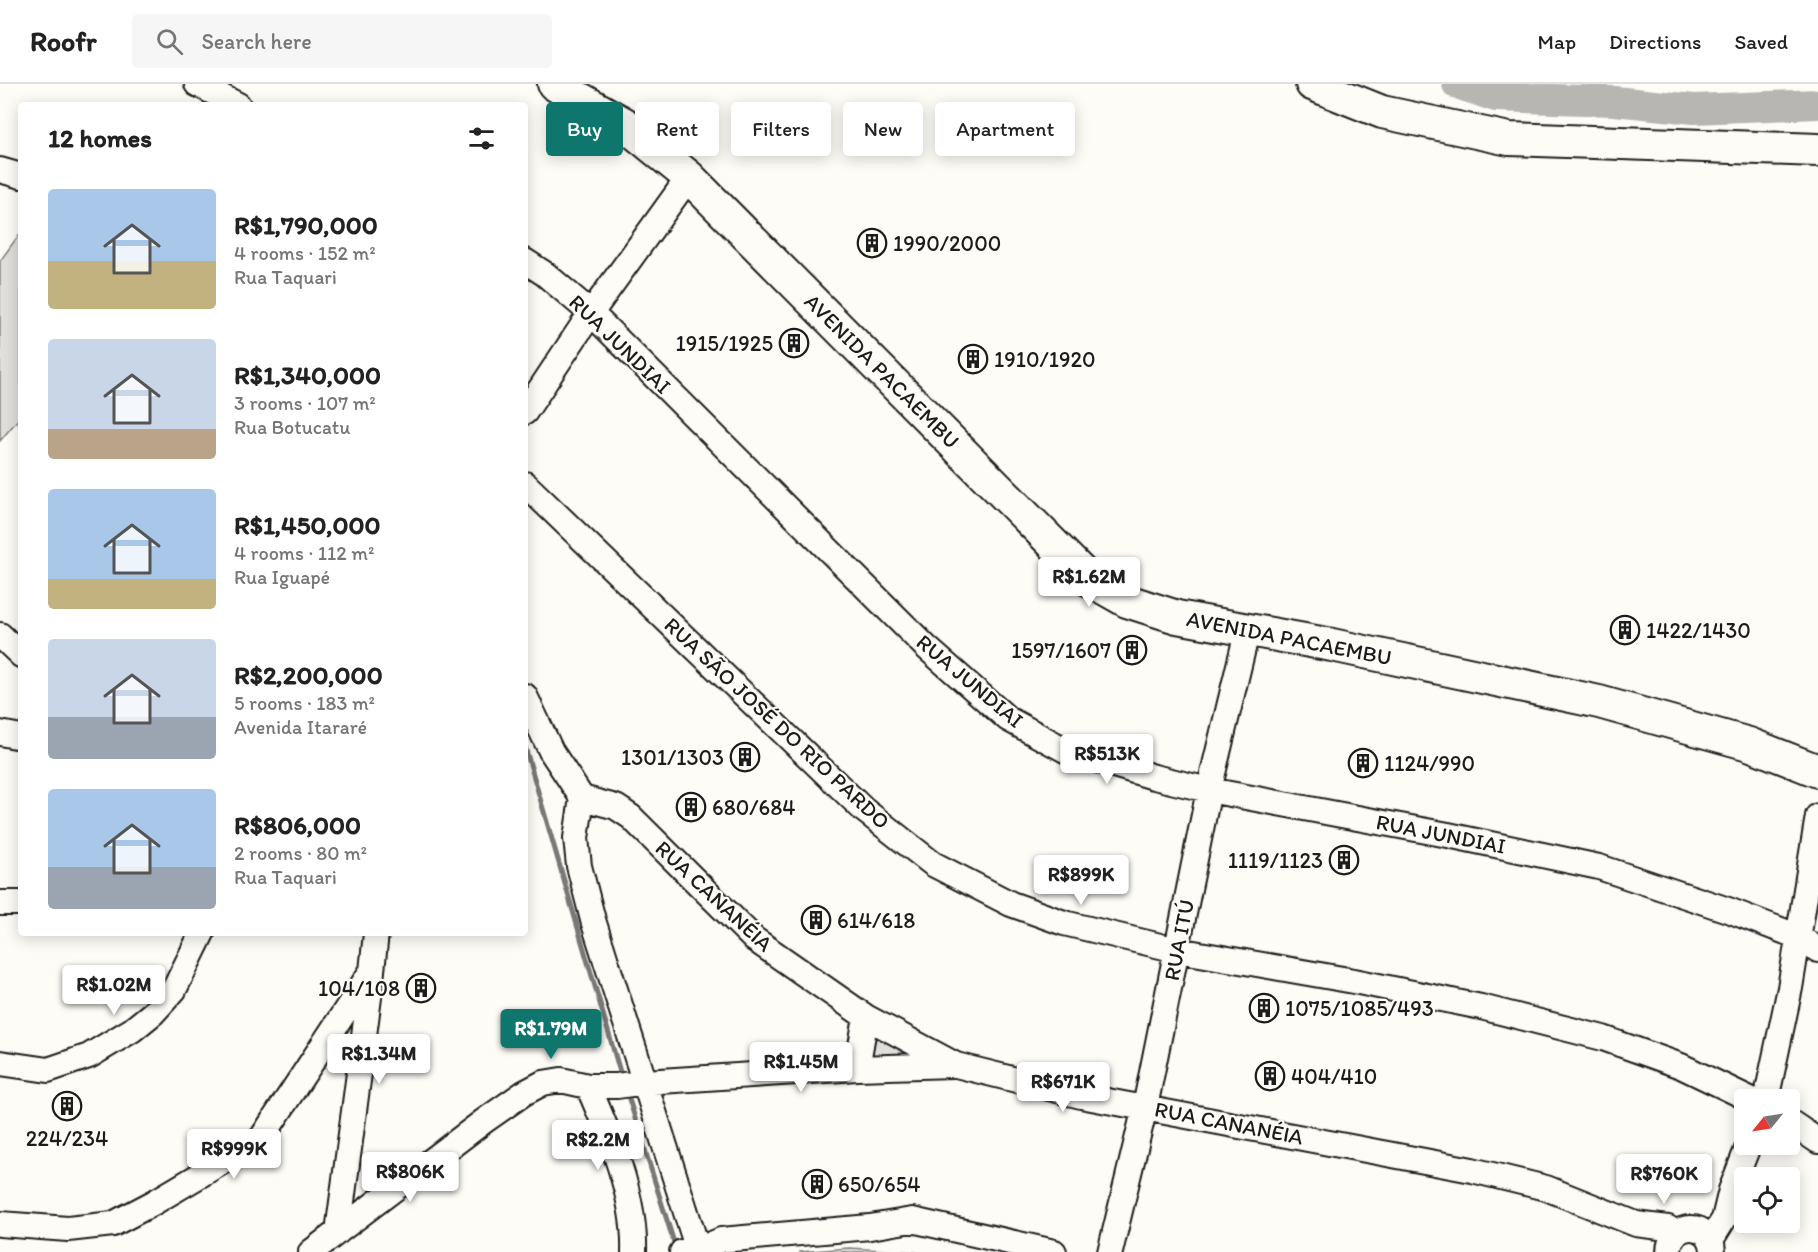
<!DOCTYPE html>
<meta charset="utf-8">
<style>
body{margin:0;font-family:Itim,sans-serif;background:#f6f6f6;color:#222;height:100vh;display:flex;flex-direction:column;font-size:22px;white-space:nowrap}
*{box-sizing:border-box;margin:0}
p{font-size:20px;color:#767676}
.icon{flex:none;width:33px;height:33px;fill:none;stroke:currentColor;stroke-width:2;stroke-linecap:round;stroke-linejoin:round}
.map{position:relative;flex:1;overflow:hidden}
.sheet{position:absolute;left:18px;top:18px;width:510px;height:834px;display:flex;flex-direction:column;background:#fff;border-radius:6px;box-shadow:0 3px 15px #0003}
.sheet>*{flex:none}
.banner{position:absolute;left:546px;top:18px;width:570px;height:54px;display:flex;gap:12px}
.needle{width:39px;rotate:240deg}
.buttons{position:absolute;left:1734px;top:1005px;display:grid;gap:12px}
.buttons a{display:grid;place-items:center;width:66px;height:66px;border-radius:6px;background:#fff;box-shadow:0 3px 15px #0003;font-size:30px}
.price{position:absolute;translate:-50% -51px;padding:0 14px;border-radius:6px;background:#fff;color:#222;font-size:20px;line-height:39px;filter:drop-shadow(0 2px 3px #0008)}
.price::after{content:'';position:absolute;left:50%;top:36px;width:18px;height:14px;margin-left:-9px;background:inherit;clip-path:polygon(0 0,100% 0,50% 100%)}
.price.selected{background:#0f766e;color:#fff}
ul{padding:0;list-style:none}
li{display:flex;align-items:center;gap:18px;height:150px;padding:0 30px}
li span{display:grid;place-items:center;flex:none;width:168px;height:120px;border-radius:6px;color:#555}
li>.icon{margin-inline-start:auto}
span .icon{width:72px;height:72px;fill:#fffc;stroke-width:1}
li b{font-size:26px}
h2{display:flex;justify-content:space-between;align-items:center;height:72px;padding:0 30px;font-size:26px}
.tag{padding:0 21px;border-radius:6px;background:#fff;box-shadow:0 3px 15px #0003;font-size:21px;line-height:54px}
.tag.selected{background:#0f766e;color:#fff}
header{display:flex;align-items:center;gap:36px;box-sizing:border-box;height:84px;padding:0 30px;background:#fff;border-bottom:2px solid #e0e0e0}
header strong{font-size:28px}
nav{display:flex;gap:33px;margin-inline-start:auto;font-size:21px}
.search{width:420px;height:54px;background:#f6f6f6;display:flex;align-items:center;gap:15px;box-sizing:border-box;padding:0 21px;border-radius:6px;color:#767676;font-size:22px}
.map>svg:first-child{display:block}
.green{fill:#e0dfdb;stroke:#7e7e7c;stroke-width:1.5}
.lines{fill:none;stroke-linecap:round;stroke-linejoin:round}
.stream{stroke:#797876;stroke-width:5}
.river{stroke:#b7b6b2;stroke-width:30}
.minor-casing{stroke:#1c1c1c;stroke-width:28}
.major-casing{stroke:#1c1c1c;stroke-width:36}
.minor{stroke:#fdfcf7;stroke-width:24}
.major{stroke:#fdfcf7;stroke-width:32}
.labels{text-anchor:middle;dominant-baseline:central;stroke-width:4.5;stroke-linejoin:round;paint-order:stroke}
.poi-label{font-size:22px;fill:#1c1c1c;stroke:#fdfcf7;text-anchor:start}
.street-label{font-size:22px;fill:#1c1c1c;stroke:#fdfcf7}
</style>
<header>
<strong>Roofr</strong>
<div class="search"><svg class="icon" aria-label="search" viewBox="0 0 24 24"><circle cx="10" cy="10" r="6"/><path d="M15 15l6 6"/></svg>Search here</div>
<nav><a>Map</a><a>Directions</a><a>Saved</a></nav>
</header>
<div class="map">
<svg width="1818" height="1168" viewBox="0 0 1818 1168">
<rect width="100%" height="100%" fill="#fdfcf7"/>
<filter id="ink" filterUnits="userSpaceOnUse"><feTurbulence type="fractalNoise" baseFrequency=".0167" numOctaves="2"/><feDisplacementMap in="SourceGraphic" scale="12" xChannelSelector="R" yChannelSelector="G"/><feConvolveMatrix kernelMatrix="1 2 1 2 8 2 1 2 1" color-interpolation-filters="sRGB"/></filter>
<g filter="url(#ink)">
<path class="green" d="M21,148V332L0,357V177Z
M874,948L919,972L869,975Z
M849,1164L916,1168H799Z"/>
<g class="lines">
<path class="stream" d="M525,663L620,988
M629,1015L676,1165"/>
<path class="river" d="M1457,0L1496,13L1614,17L1694,25L1818,20"/>
<g class="minor-casing">
<path id="minor" d="M197,0L238,21
M0,86L21,92
M525,177L545,190L591,229L926,563L1008,635L1067,667L1154,693L1209,706L1448,751L1599,783L1731,827L1799,853L1818,866
M525,328L591,229L689,93
M525,400L864,726L933,780L1011,820L1064,839L1177,866L1354,897L1481,923L1603,954L1681,982L1752,1016
M0,551L21,571
M525,612L551,667L582,714L576,754L579,782L593,836L698,1166
M0,649L21,653
M582,714L616,723L631,733L754,855L866,933L956,981L1081,1012L1472,1086L1546,1104L1636,1140L1668,1144L1676,1149
M0,819H21
M0,979L48,986L89,972L132,946L153,929L174,906L202,849
M857,984L866,933
M588,1002C610,1052 636,1113 634,1168
M1766,1016L1790,904L1818,732
M1790,1038L1818,1057
M0,1140L68,1145L113,1140L153,1119L261,1055L371,888
M338,1148L370,906L376,849
M1711,1156L1724,1135L1731,1106L1749,1060
M311,1168L484,1037L524,1009L543,999L561,996L588,1002H617L645,998L857,984L953,981
M682,1168L698,1166L721,1156L870,1143L912,1136L1054,1168
M1110,1168L1145,1023L1209,706L1248,544
M1669,1168C1669,1136 1713,1136 1713,1168"/>
</g>
<g class="major-casing">
<path id="major" d="M554,0L623,39L689,93L1088,495L1127,517L1177,533L1332,561L1599,618L1749,660L1818,687
M1312,0L1382,28L1509,55L1818,66"/>
</g>
<use href="#minor" class="minor"/>
<use href="#major" class="major"/>
</g>
</g>
<defs>
<g id="building-ring" transform="scale(1.5)"><circle r="9.5" fill="#fdfcf7" stroke="#1c1c1c" stroke-width="1.5"/><path d="M-4-6H4V6H1V3H-1V6H-4ZM-2.5-4.3h1.7v1.8h-1.7ZM.8-4.3h1.7v1.8H.8ZM-2.5-1h1.7V.8h-1.7ZM.8-1h1.7V.8H.8Z" fill="#1c1c1c"/></g>
</defs>
<g fill-rule="evenodd">
<use href="#building-ring" x="872" y="159"/>
<use href="#building-ring" x="794" y="259"/>
<use href="#building-ring" x="973" y="275"/>
<use href="#building-ring" x="1625" y="546"/>
<use href="#building-ring" x="1132" y="566"/>
<use href="#building-ring" x="745" y="673"/>
<use href="#building-ring" x="1363" y="679"/>
<use href="#building-ring" x="691" y="723"/>
<use href="#building-ring" x="1344" y="776"/>
<use href="#building-ring" x="816" y="836"/>
<use href="#building-ring" x="421" y="904"/>
<use href="#building-ring" x="1264" y="924"/>
<use href="#building-ring" x="1270" y="992"/>
<use href="#building-ring" x="67" y="1022"/>
<use href="#building-ring" x="817" y="1100"/>
</g>
<g class="labels">
<g class="poi-label">
<text x="893" y="159">1990/2000</text>
<text x="773" y="259" text-anchor="end">1915/1925</text>
<text x="994" y="275">1910/1920</text>
<text x="1646" y="546">1422/1430</text>
<text x="1111" y="566" text-anchor="end">1597/1607</text>
<text x="724" y="673" text-anchor="end">1301/1303</text>
<text x="1384" y="679">1124/990</text>
<text x="712" y="723">680/684</text>
<text x="1323" y="776" text-anchor="end">1119/1123</text>
<text x="837" y="836">614/618</text>
<text x="400" y="904" text-anchor="end">104/108</text>
<text x="1285" y="924">1075/1085/493</text>
<text x="1291" y="992">404/410</text>
<text x="67" y="1054" text-anchor="middle">224/234</text>
<text x="838" y="1100">650/654</text>
</g>
<g class="street-label">
<text transform="translate(620 260) rotate(44)">RUA JUNDIAI</text>
<text transform="translate(882 287) rotate(45)">AVENIDA PACAEMBU</text>
<text transform="translate(1289 554) rotate(11)">AVENIDA PACAEMBU</text>
<text transform="translate(970 597) rotate(40)">RUA JUNDIAI</text>
<text transform="translate(777 639) rotate(43)">RUA SÃO JOSÉ DO RIO PARDO</text>
<text transform="translate(1441 750) rotate(11)">RUA JUNDIAI</text>
<text transform="translate(714 812) rotate(43)">RUA CANANÉIA</text>
<text transform="translate(1179 856) rotate(-79)">RUA ITÚ</text>
<text transform="translate(1229 1039) rotate(11)">RUA CANANÉIA</text>
</g>
</g>
</svg>
<div class="buttons">
<a><svg class="needle" viewBox="-14 -14 28 28"><path d="M0-13l5 13h-10z" fill="#e53935"/><path d="M0 13l5-13h-10z" fill="#767676"/></svg></a>
<a><svg class="icon" aria-label="locate" viewBox="0 0 24 24"><circle cx="12" cy="12" r="6"/><path d="M12 2v4M12 18v4M2 12h4M18 12h4"/></svg></a>
</div>
<b class="price" style="left:1089px;top:524px">R$1.62M</b>
<b class="price" style="left:1107px;top:701px">R$513K</b>
<b class="price" style="left:1081px;top:822px">R$899K</b>
<b class="price" style="left:114px;top:932px">R$1.02M</b>
<b class="price selected" style="left:551px;top:976px">R$1.79M</b>
<b class="price" style="left:379px;top:1001px">R$1.34M</b>
<b class="price" style="left:801px;top:1009px">R$1.45M</b>
<b class="price" style="left:1063px;top:1029px">R$671K</b>
<b class="price" style="left:598px;top:1087px">R$2.2M</b>
<b class="price" style="left:234px;top:1096px">R$999K</b>
<b class="price" style="left:410px;top:1119px">R$806K</b>
<b class="price" style="left:1664px;top:1121px">R$760K</b>
<div class="banner">
<a class="tag selected">Buy</a>
<a class="tag">Rent</a>
<a class="tag">Filters</a>
<a class="tag">New</a>
<a class="tag">Apartment</a>
</div>
<section class="sheet">
<h2>12 homes<svg class="icon" aria-label="filters" viewBox="0 0 24 24"><path d="M4 7h16M4 17h16"/><circle cx="9" cy="7" r="2"/><circle cx="15" cy="17" r="2"/></svg></h2>
<ul>
<li><span style="background:linear-gradient(#a9c7e8 60%,#c2b280 0)"><svg class="icon" aria-label="home" viewBox="0 0 24 24"><path d="M3 11l9-7 9 7M6 9v11h12V9"/></svg></span><div><b>R$1,790,000</b><p>4 rooms · 152 m²</p><p>Rua Taquari</p></div></li>
<li><span style="background:linear-gradient(#c9d6e8 75%,#b9a48a 0)"><svg class="icon" aria-label="home" viewBox="0 0 24 24"><path d="M3 11l9-7 9 7M6 9v11h12V9"/></svg></span><div><b>R$1,340,000</b><p>3 rooms · 107 m²</p><p>Rua Botucatu</p></div></li>
<li><span style="background:linear-gradient(#a9c7e8 75%,#c2b280 0)"><svg class="icon" aria-label="home" viewBox="0 0 24 24"><path d="M3 11l9-7 9 7M6 9v11h12V9"/></svg></span><div><b>R$1,450,000</b><p>4 rooms · 112 m²</p><p>Rua Iguapé</p></div></li>
<li><span style="background:linear-gradient(#c9d6e8 65%,#9aa5b1 0)"><svg class="icon" aria-label="home" viewBox="0 0 24 24"><path d="M3 11l9-7 9 7M6 9v11h12V9"/></svg></span><div><b>R$2,200,000</b><p>5 rooms · 183 m²</p><p>Avenida Itararé</p></div></li>
<li><span style="background:linear-gradient(#a9c7e8 65%,#9aa5b1 0)"><svg class="icon" aria-label="home" viewBox="0 0 24 24"><path d="M3 11l9-7 9 7M6 9v11h12V9"/></svg></span><div><b>R$806,000</b><p>2 rooms · 80 m²</p><p>Rua Taquari</p></div></li>
</ul>
</section>
</div>
